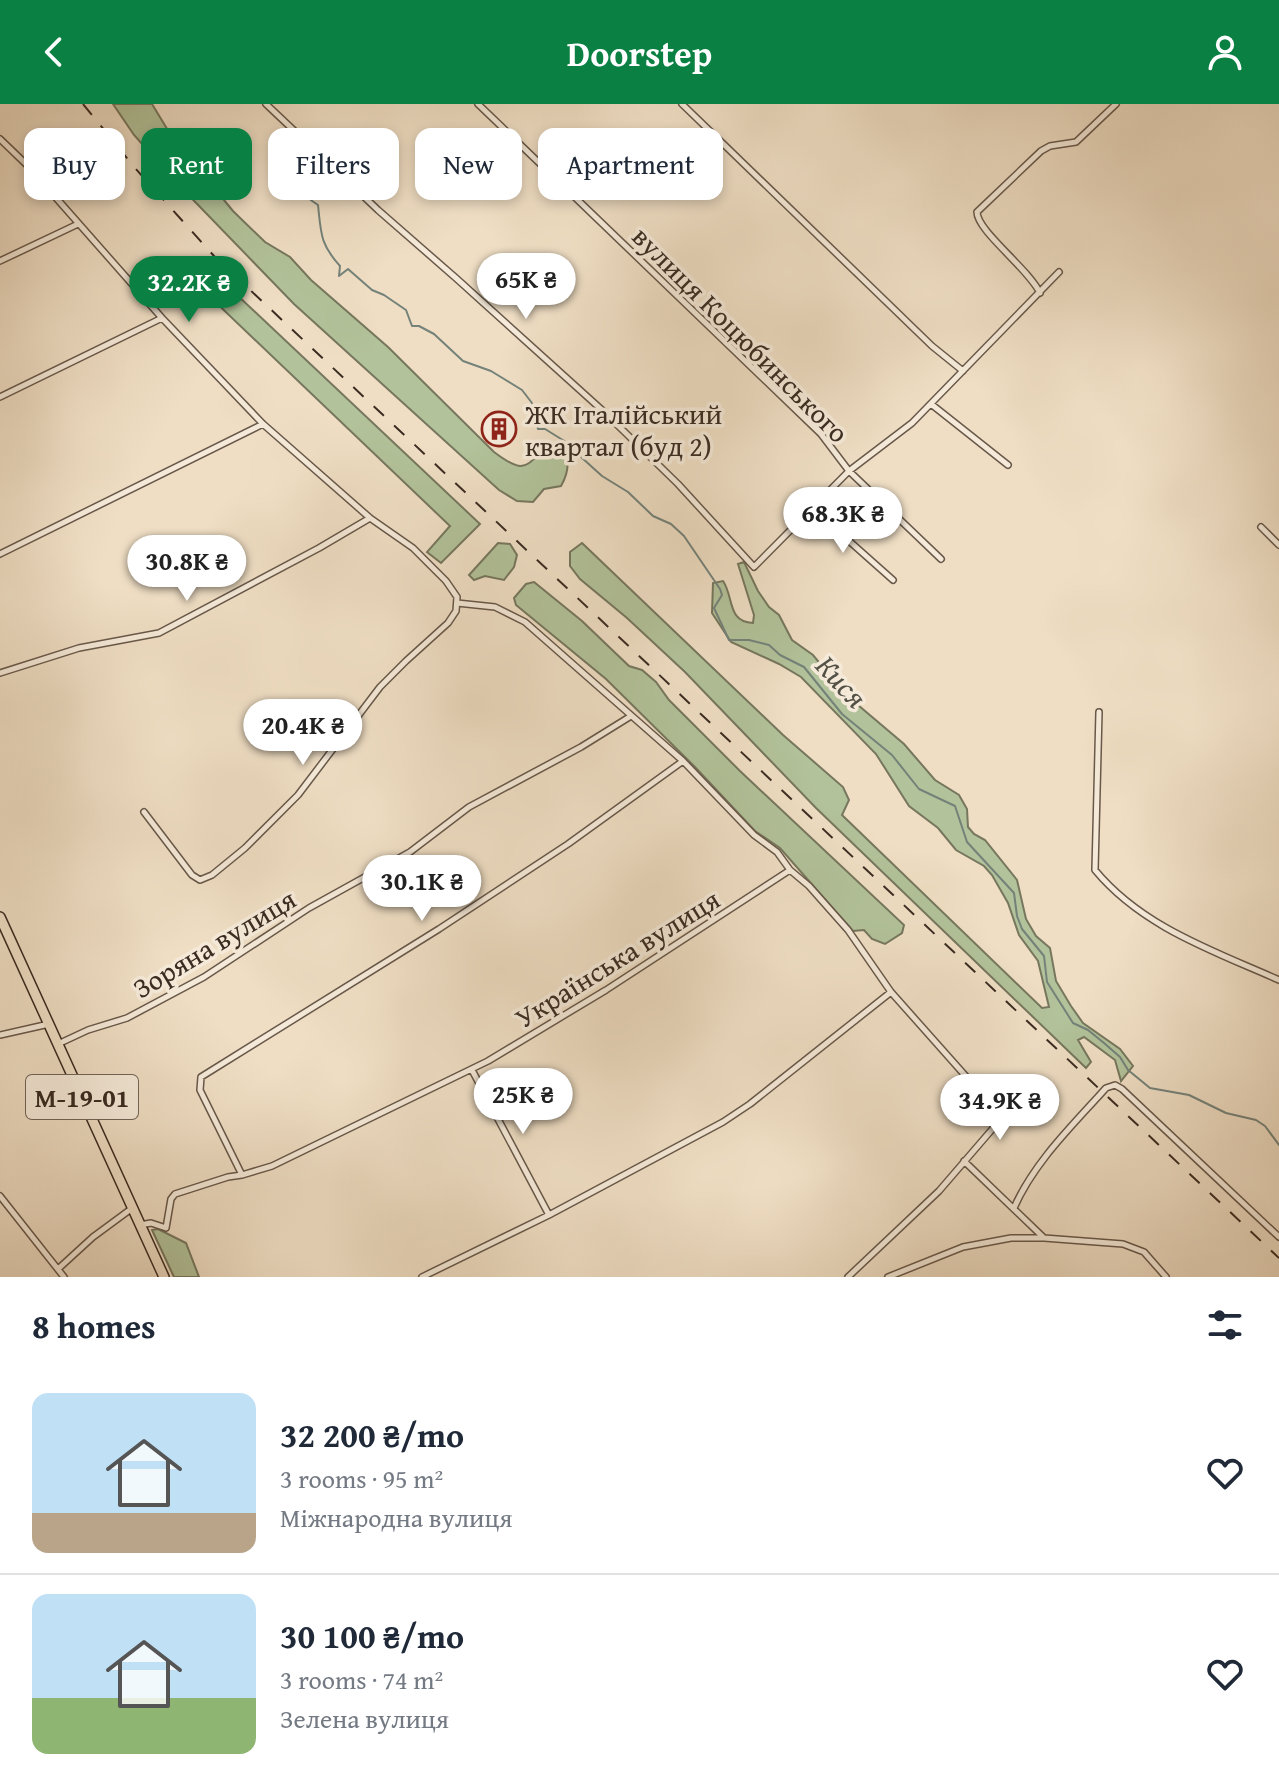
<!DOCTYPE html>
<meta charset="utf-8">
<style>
body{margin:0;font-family:"Gentium Book Plus",serif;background:#f2f2f3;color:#1f2937;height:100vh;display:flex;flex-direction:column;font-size:30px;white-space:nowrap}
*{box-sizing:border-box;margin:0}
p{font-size:26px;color:#747a83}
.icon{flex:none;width:44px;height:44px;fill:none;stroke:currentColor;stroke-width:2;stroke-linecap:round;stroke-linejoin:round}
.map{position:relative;height:1173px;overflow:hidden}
.drawer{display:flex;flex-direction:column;background:#fff;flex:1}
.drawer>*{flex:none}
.top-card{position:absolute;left:24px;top:24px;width:800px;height:72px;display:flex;gap:16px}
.price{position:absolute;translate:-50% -68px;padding:0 18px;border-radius:28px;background:#fff;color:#222;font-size:26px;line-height:52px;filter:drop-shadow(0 2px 4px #0008)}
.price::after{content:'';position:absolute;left:50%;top:48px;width:24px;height:18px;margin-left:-12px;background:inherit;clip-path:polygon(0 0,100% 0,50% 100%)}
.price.selected{background:#0b8043;color:#fff}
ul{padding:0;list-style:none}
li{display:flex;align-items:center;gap:24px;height:200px;padding:0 32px}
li+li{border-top:2px solid #e0e1e3}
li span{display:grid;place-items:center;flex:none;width:224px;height:160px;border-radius:16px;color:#555}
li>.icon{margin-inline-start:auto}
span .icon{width:96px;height:96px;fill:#fffc;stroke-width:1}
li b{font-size:34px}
h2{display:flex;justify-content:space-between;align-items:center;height:96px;padding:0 32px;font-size:34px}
.chip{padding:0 28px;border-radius:16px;background:#fff;box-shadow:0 4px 12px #0003;font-size:28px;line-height:72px}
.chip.selected{background:#0b8043;color:#fff}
header{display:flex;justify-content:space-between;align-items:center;height:104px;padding:0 32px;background:#0b8043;color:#fff;font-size:36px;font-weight:700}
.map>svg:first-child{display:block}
.green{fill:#b2c29a;stroke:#76775e;stroke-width:2}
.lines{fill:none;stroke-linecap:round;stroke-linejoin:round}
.stream{stroke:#74827a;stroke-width:2}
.minor-casing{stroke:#68584a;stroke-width:8}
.primary-casing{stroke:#3b2c22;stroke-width:12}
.minor{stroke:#f5ead9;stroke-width:5}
.primary{stroke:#efdec4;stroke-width:9}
.rail{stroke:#3b2c22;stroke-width:2;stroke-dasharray:14 14;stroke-linecap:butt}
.labels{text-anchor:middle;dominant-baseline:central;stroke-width:7;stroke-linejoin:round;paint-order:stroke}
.shield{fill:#f5ead9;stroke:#736559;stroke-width:2}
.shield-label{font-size:26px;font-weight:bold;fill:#3b2c22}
.street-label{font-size:28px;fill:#3b2c22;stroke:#f5ead9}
.poi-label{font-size:28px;fill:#3b2c22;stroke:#f5ead9;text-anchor:start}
.water-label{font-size:30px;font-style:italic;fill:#535046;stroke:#f5ead9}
</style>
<header><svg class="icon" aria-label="back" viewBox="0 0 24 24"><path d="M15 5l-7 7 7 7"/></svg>Doorstep<svg class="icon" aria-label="person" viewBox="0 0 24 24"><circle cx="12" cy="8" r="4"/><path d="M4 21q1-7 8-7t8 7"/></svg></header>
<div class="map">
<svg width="1279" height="1173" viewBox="0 0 1279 1173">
<rect width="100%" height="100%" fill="#efdec4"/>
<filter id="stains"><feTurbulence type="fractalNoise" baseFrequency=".0025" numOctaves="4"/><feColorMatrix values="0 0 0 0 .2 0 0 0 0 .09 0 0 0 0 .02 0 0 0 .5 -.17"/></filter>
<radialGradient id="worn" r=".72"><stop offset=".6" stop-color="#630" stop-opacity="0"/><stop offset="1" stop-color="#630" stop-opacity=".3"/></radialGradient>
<path class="green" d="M113,0H152L172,33L233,107L265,138L290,153L311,176L388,243L494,348C527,373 525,361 550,340C571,348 571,364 561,382L544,385L533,398L517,397L499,386L294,200L172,74L134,31Z
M201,157L480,420L441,459L427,448L450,422L187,171Z
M498,439L510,440L517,451L514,463L504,476L485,472L474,476L469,471Z
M582,439L783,631L843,683L849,696L842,711L1042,904L1049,903L1038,857L1019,831L1008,799L992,771L984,762L956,746L938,724L909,702L876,650L801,573L779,560L731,538L712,509L713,479L723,477C734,493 727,518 753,519L754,511L738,460L744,458L758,487L769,503L779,511L792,536L813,551L845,590L904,640L935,676L959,691L967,705L968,723L974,730L985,736L1017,776L1026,815L1036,832L1050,844L1056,877L1071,902L1083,919L1120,945L1133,962L1121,977L1115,956L1084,933L1078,936L1091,958L1086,964L816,704L685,568L627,514L580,475L570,462V448Z
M534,478L582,517L629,562L642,566L656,578L669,596L740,667L904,821L902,829L885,840L872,835L864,826L853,827L780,744L755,727L694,662L606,575L516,501L514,494L526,480Z
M158,1125L186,1139L199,1173H174L152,1126Z"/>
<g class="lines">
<path class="stream" d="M280,83H300L305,92L318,101C321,129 320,140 340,162L339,172L348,165L372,186L384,191L406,206L412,222H419L434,230L463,257L491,267L522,286L532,299L538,325H545L574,343L581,353L602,372L628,388L653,412L671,420L684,432L720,485L722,491L714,504L729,536H749L769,541L780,551L804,563L842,610L892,651L919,685L955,702L967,738L1014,789L1017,812L1022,825L1044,852L1047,878L1073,919L1088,926L1104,939L1120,953L1128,966L1150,984L1189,991L1226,1009L1256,1016L1265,1022L1279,1041"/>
<g class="minor-casing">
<path id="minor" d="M266,0L378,106L457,175L602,306L678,380L754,463L849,367L912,319L1059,168
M478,0L821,330L849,367L941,455
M682,0L932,242L963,267
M0,35L28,62L162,214L263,320L370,414L413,444L446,477L457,493L456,507L448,519L406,557L380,583L298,691L245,744L212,771L200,776L192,771L144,708
M0,157L78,120
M1040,189C1029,165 977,127 977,108L1041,47L1050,42L1076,38L1116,0
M0,293L162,214
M931,300L1008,361
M812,404L893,476
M1261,423L1279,441
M0,450L263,320
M457,499L495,503L525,518L683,657L754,731L777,748L790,766L809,782L848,826L891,888L994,1004L995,1022L939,1087L848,1173
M0,569L79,544L159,529L319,444L370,414
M1099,608L1095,766C1142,823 1214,847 1279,876
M683,657L568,740L439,825L201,973L200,986L242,1071L272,1062L488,957L606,886L790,766
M0,931L49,920
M58,940L88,926L127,914L204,873L309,804L410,748L469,703L581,643L631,612
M472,966L549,1111
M964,1057L1043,1133
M0,1092L64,1173
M1014,1104C1034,1058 1073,1021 1106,984L1115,981L1122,985L1279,1133
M140,1121L151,1119L166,1124L171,1095L175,1090L228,1073L242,1071
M58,1165L93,1133L131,1105
M422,1173L549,1111L723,1018L750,1000L891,888
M888,1173L963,1143L1011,1134H1044L1123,1140L1144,1148L1166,1173"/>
</g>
<g class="primary-casing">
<path id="primary" d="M0,813L164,1173"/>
</g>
<use href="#minor" class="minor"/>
<use href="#primary" class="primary"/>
<path class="rail" d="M83,0L135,64L214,152L1279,1154"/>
</g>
<defs>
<g id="building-ring" transform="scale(1.8)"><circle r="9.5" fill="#f5ead9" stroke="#8f2418" stroke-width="1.5"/><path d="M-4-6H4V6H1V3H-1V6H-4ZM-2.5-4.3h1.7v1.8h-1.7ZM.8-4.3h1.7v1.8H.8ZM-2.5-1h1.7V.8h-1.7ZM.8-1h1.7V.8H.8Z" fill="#8f2418"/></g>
</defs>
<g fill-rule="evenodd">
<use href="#building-ring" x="499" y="325"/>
</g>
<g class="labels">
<rect class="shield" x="26" y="971" width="112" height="44" rx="6"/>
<g class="shield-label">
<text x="82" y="993">М-19-01</text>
</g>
<g class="street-label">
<text transform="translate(741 230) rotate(45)">вулиця Коцюбинського</text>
<text transform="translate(214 839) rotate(-31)">Зоряна вулиця</text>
<text transform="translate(617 854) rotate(-32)">Українська вулиця</text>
</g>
<g class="poi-label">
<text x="525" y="309">ЖК Італійський<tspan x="525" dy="32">квартал (буд 2)</tspan></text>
</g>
<g class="water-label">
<text transform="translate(842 577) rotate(47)">Кися</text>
</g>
</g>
<rect width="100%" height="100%" filter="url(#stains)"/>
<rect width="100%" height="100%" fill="url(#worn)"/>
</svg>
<b class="price" style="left:526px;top:217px">65K ₴</b>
<b class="price selected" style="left:189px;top:220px">32.2K ₴</b>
<b class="price" style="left:843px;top:451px">68.3K ₴</b>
<b class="price" style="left:187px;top:499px">30.8K ₴</b>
<b class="price" style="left:303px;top:663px">20.4K ₴</b>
<b class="price" style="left:422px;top:819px">30.1K ₴</b>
<b class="price" style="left:523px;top:1032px">25K ₴</b>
<b class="price" style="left:1000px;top:1038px">34.9K ₴</b>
<div class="top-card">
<a class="chip">Buy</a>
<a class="chip selected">Rent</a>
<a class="chip">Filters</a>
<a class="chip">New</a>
<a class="chip">Apartment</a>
</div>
</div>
<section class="drawer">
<h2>8 homes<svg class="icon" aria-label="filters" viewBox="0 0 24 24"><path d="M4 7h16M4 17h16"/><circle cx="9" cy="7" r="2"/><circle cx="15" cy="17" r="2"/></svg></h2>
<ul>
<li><span style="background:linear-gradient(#bfe0f5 75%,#b9a48a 0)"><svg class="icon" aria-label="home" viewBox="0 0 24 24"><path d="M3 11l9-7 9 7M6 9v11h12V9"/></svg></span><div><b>32 200 ₴/mo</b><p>3 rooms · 95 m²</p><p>Міжнародна вулиця</p></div><svg class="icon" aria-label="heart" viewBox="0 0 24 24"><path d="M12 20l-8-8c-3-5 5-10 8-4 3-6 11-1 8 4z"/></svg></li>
<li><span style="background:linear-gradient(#bfe0f5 65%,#8fb573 0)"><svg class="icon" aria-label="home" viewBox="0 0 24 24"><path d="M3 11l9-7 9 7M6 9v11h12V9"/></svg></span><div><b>30 100 ₴/mo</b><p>3 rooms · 74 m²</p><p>Зелена вулиця</p></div><svg class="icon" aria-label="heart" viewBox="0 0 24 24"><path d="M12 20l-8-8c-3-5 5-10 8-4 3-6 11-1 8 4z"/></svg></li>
</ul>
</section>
